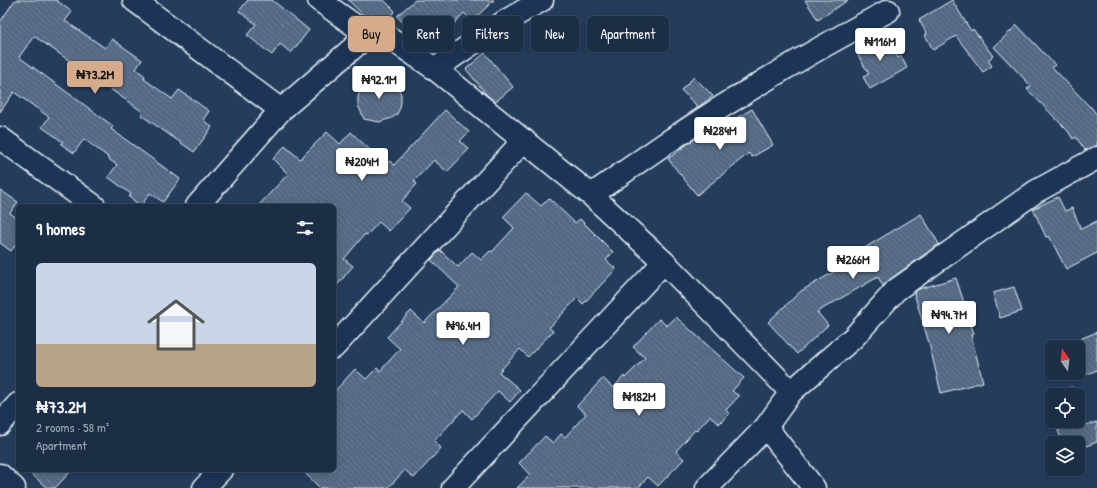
<!DOCTYPE html>
<meta charset="utf-8">
<style>
body{margin:0;font-family:"Patrick Hand",sans-serif;background:#25364d;color:#f1f3f6;height:100vh;display:flex;flex-direction:column;font-size:15px;white-space:nowrap}
*{box-sizing:border-box;margin:0}
p{font-size:13px;color:#a0a8b3}
.icon{flex:none;width:22px;height:22px;fill:none;stroke:currentColor;stroke-width:2;stroke-linecap:round;stroke-linejoin:round}
.map{position:relative;flex:1;overflow:hidden}
.details{position:absolute;left:16px;top:204px;width:320px;height:268px;display:flex;flex-direction:column;background:#1c2e46;border-radius:6px;box-shadow:0 2px 10px #0003,0 0 0 1px #3a4a5f}
.details>*{flex:none}
.hud{position:absolute;left:348px;top:16px;width:380px;height:36px;display:flex;gap:8px}
.needle{width:26px;rotate:346deg}
.tools{position:absolute;left:1045px;top:340px;display:grid;gap:8px}
.tools a{display:grid;place-items:center;width:40px;height:40px;border-radius:6px;background:#1c2e46;box-shadow:0 2px 10px #0003,0 0 0 1px #3a4a5f;font-size:20px}
.price{position:absolute;translate:-50% -34px;padding:0 9px;border-radius:4px;background:#fff;color:#222;font-size:13px;line-height:26px;filter:drop-shadow(0 1px 2px #0008)}
.price::after{content:'';position:absolute;left:50%;top:24px;width:12px;height:9px;margin-left:-6px;background:inherit;clip-path:polygon(0 0,100% 0,50% 100%)}
.price.current{background:#d6ab8b;color:#111}
ul{padding:0;list-style:none}
li{display:grid;align-content:center;gap:8px;height:212px;padding:0 20px}
li span{display:grid;place-items:center;height:124px;border-radius:6px;color:#555}
li>.icon{margin-inline-start:auto}
span .icon{width:72px;height:72px;fill:#fffc;stroke-width:1}
li b{font-size:17px}
h2{display:flex;justify-content:space-between;align-items:center;height:48px;padding:0 20px;font-size:17px}
.tag{padding:0 14px;border-radius:6px;background:#1c2e46;box-shadow:0 2px 10px #0003,0 0 0 1px #3a4a5f;font-size:14px;line-height:36px}
.tag.current{background:#d6ab8b;color:#111}
.map>svg:first-child{display:block}
.building{fill:url(#building-back-hatch);stroke:#e8f1f8}
.lines{fill:none;stroke-linecap:round;stroke-linejoin:round}
.minor-casing{stroke:#e8f1f8;stroke-width:25}
.minor{stroke:#1d3557;stroke-width:22}
</style>
<div class="map">
<svg width="1097" height="488" viewBox="0 0 1097 488">
<defs>
<pattern id="building-back-hatch" width="6" height="6" patternUnits="userSpaceOnUse"><rect width="6" height="6" fill="#536782"/><path d="M-1 5l2 2M0 0l6 6M5-1l2 2" fill="none" stroke="#6c7d94"/></pattern>
</defs>
<rect width="100%" height="100%" fill="#253d5d"/>
<filter id="ink" filterUnits="userSpaceOnUse"><feTurbulence type="fractalNoise" baseFrequency=".025" numOctaves="2"/><feDisplacementMap in="SourceGraphic" scale="8" xChannelSelector="R" yChannelSelector="G"/><feConvolveMatrix kernelMatrix="1 2 1 2 8 2 1 2 1" color-interpolation-filters="sRGB"/></filter>
<g filter="url(#ink)">
<path class="building" d="M15,0H56L72,12L65,21L92,39L105,48L112,39L142,60L136,69L145,76L144,79L172,99L179,90L209,111L203,120L212,127L194,152L141,115L143,112L34,36L19,57L113,126L111,129L180,179L163,202L150,193L141,206L129,197L131,194L108,177L117,165L107,158L108,157L84,139L74,153L61,144L63,142L42,127L49,117L14,92L0,112V22Z
M248,0H272L309,30L291,53L280,44L272,55L247,35L256,24L239,11Z
M348,0H384L395,11L385,21L377,20L370,21Z
M415,0H494L472,21L464,13L439,40L423,25L413,34L397,16Z
M805,0H848L818,20Z
M952,0L971,31L973,29L993,56L988,60L992,66L983,72L956,36L933,50L925,35L927,34L919,20Z
M1017,25L1055,65L1052,67L1090,107H1091L1097,115V145L1096,146L1085,150L1076,137L1073,139L1068,131L1027,89L1031,86L994,47Z
M885,36L898,58L901,56L907,68L870,89L863,77L869,74L856,52Z
M485,53L513,87L495,102L487,95L466,69Z
M694,77L713,96L698,107L681,90Z
M379,79L386,80L393,83L398,88L401,94V101L400,108L397,114L392,118L379,122L364,119L358,105V97L360,90L365,84L371,80Z
M752,109L773,145L752,157L749,153L697,195L668,159L686,145L718,124L721,127Z
M445,110L469,132L460,141L469,149L447,172L434,160L414,181L417,184L402,201L410,208L389,231L379,222L367,235L365,234L344,259L353,266L334,289V206H258L288,174L273,159L285,146L300,159L327,132L340,144L351,132L386,165L390,161L394,165Z
M0,190L18,202L10,213L18,219V242L11,251L0,243Z
M526,193L541,206L549,198L575,223L580,219L613,252L606,260L616,269L583,304L577,298L549,328L553,331L528,357L520,349L499,372L520,390L510,402L498,391L472,419L463,410L434,441L441,448L414,478L405,470L388,488H320L302,470H334V392L355,369L366,379L377,368L380,371L400,349L387,337L411,311L424,323L459,287L431,260L440,250L458,267L472,252L481,260L490,251L492,252L514,228L503,217Z
M1058,197L1065,211L1072,208L1081,229L1097,221V253L1066,269L1049,236L1046,237L1033,209Z
M921,214L939,244L889,280L883,286L878,277L817,312L828,325L797,354L768,322L801,291L849,263L846,259Z
M956,278L974,334L971,335L983,382L941,393L929,343L914,293L919,289Z
M1014,287L1022,311L1000,318L993,293Z
M676,317L744,378L732,391L739,396L726,410L729,414L719,424L710,416L696,431L695,430L676,451L684,459L658,486L648,477L638,488H517L530,475L519,463L545,436L553,443L561,434L565,437L586,414L577,406L603,378L613,388L624,376L625,378L645,358L633,347L659,319L667,326Z
M1097,332V370L1078,378V347L1075,341Z
M1072,387L1075,395H1052V414L1046,397Z
M1078,403L1086,425L1097,422V442L1078,449V443H1063L1054,421H1078Z
M27,470H72L55,488H47Z"/>
<g class="lines">
<g class="minor-casing">
<path id="minor" d="M134,0L281,110
M319,0L368,35
M435,69L504,22L542,0
M0,138L94,206
M591,195C616,178 641,160 666,143C738,95 812,51 888,11
M197,206L281,110L368,35L375,32L384,34L435,69L591,195L664,262L791,392L766,427L707,488
M334,347L524,140
M791,392L854,337L896,290L1035,192L1097,158
M0,424L18,404
M766,427L814,488
M0,475L14,488
M204,488L221,470
M453,488L664,262"/>
</g>
<use href="#minor" class="minor"/>
</g>
</g>
</svg>
<div class="tools">
<a><svg class="needle" viewBox="-14 -14 28 28"><path d="M0-13l5 13h-10z" fill="#e53935"/><path d="M0 13l5-13h-10z" fill="#a0a8b3"/></svg></a>
<a><svg class="icon" aria-label="locate" viewBox="0 0 24 24"><circle cx="12" cy="12" r="6"/><path d="M12 2v4M12 18v4M2 12h4M18 12h4"/></svg></a>
<a><svg class="icon" aria-label="layers" viewBox="0 0 24 24"><path d="M12 4l9 5-9 5-9-5zM3 14l9 5 9-5"/></svg></a>
</div>
<b class="price" style="left:880px;top:62px">₦116M</b>
<b class="price current" style="left:95px;top:95px">₦73.2M</b>
<b class="price" style="left:379px;top:100px">₦92.1M</b>
<b class="price" style="left:720px;top:151px">₦284M</b>
<b class="price" style="left:362px;top:182px">₦204M</b>
<b class="price" style="left:853px;top:280px">₦266M</b>
<b class="price" style="left:949px;top:335px">₦94.7M</b>
<b class="price" style="left:463px;top:346px">₦96.4M</b>
<b class="price" style="left:639px;top:417px">₦182M</b>
<div class="hud">
<a class="tag current">Buy</a>
<a class="tag">Rent</a>
<a class="tag">Filters</a>
<a class="tag">New</a>
<a class="tag">Apartment</a>
</div>
<section class="details">
<h2>9 homes<svg class="icon" aria-label="filters" viewBox="0 0 24 24"><path d="M4 7h16M4 17h16"/><circle cx="9" cy="7" r="2"/><circle cx="15" cy="17" r="2"/></svg></h2>
<ul>
<li><span style="background:linear-gradient(#c9d6e8 65%,#b9a48a 0)"><svg class="icon" aria-label="home" viewBox="0 0 24 24"><path d="M3 11l9-7 9 7M6 9v11h12V9"/></svg></span><div><b>₦73.2M</b><p>2 rooms · 58 m²</p><p>Apartment</p></div></li>
</ul>
</section>
</div>
